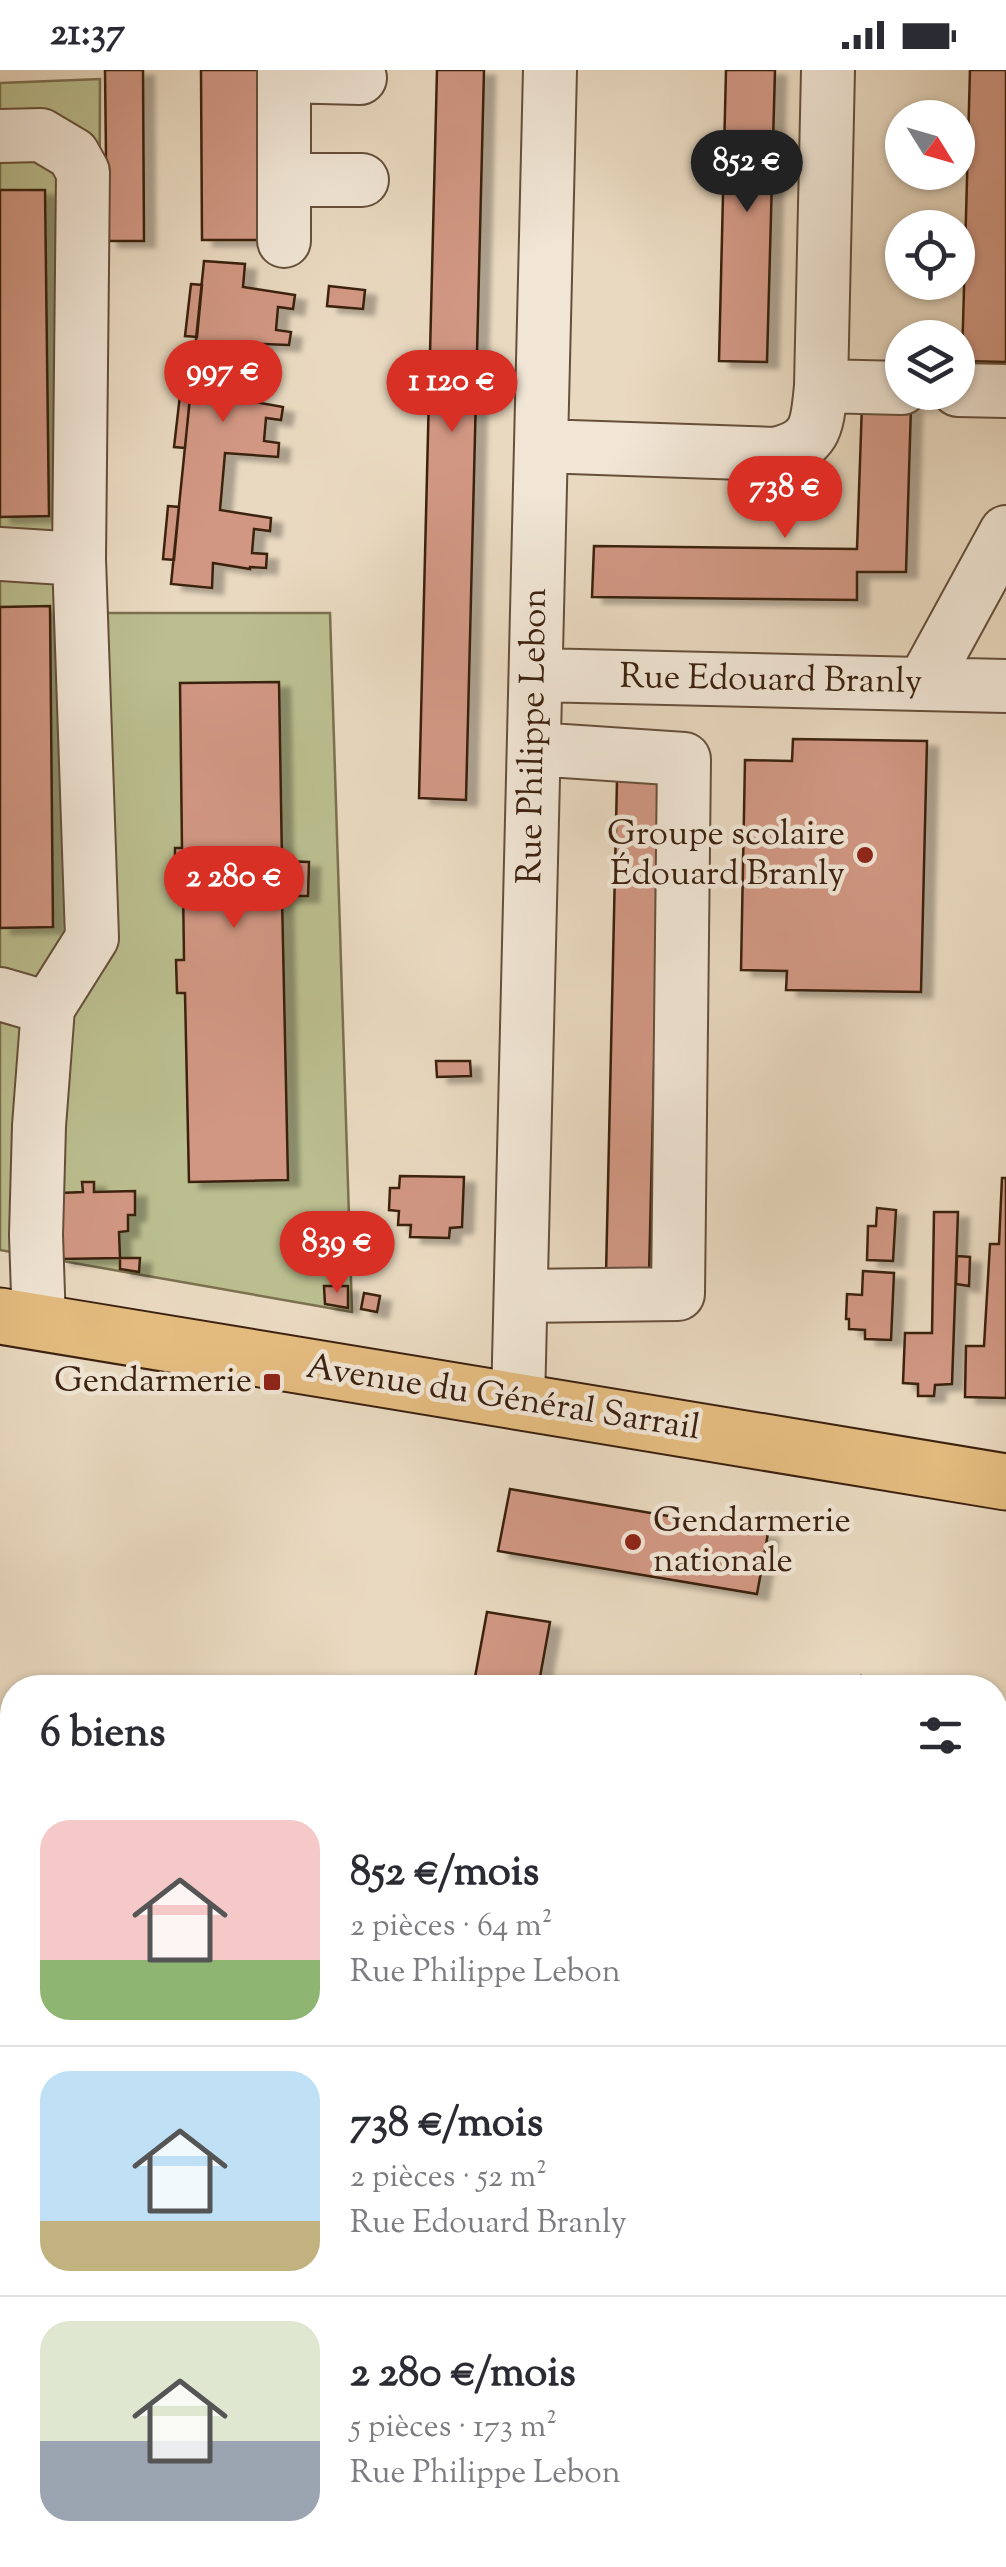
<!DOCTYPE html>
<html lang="fr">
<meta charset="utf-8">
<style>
body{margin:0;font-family:"Sorts Mill Goudy",serif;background:#f7f7f7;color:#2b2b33;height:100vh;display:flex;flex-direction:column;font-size:38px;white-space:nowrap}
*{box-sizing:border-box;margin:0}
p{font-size:32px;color:#7c7c81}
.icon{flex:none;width:55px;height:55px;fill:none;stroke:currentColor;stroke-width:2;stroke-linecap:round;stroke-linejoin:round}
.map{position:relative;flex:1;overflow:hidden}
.side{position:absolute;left:0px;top:1605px;width:1008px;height:892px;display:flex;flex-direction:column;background:#fff;border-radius:40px 40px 0 0;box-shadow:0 2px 8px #0004}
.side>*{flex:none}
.needle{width:65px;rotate:127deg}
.controls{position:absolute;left:885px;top:30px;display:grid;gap:20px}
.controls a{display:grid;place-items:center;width:90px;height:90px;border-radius:50%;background:#fff;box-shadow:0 2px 8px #0004;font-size:50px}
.price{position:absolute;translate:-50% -85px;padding:0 22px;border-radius:35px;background:#d93025;color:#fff;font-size:32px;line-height:65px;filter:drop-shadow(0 2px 5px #0008)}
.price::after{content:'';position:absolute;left:50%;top:60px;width:30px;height:22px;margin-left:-15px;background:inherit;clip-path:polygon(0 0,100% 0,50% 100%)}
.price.selected{background:#222;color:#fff}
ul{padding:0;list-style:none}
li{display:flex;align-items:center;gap:30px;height:250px;padding:0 40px}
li+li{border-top:2px solid #e1e1e2}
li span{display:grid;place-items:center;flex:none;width:280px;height:200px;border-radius:30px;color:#555}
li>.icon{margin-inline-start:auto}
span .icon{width:120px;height:120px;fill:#fffc;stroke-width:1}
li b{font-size:42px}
h2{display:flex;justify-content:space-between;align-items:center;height:120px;padding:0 40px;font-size:42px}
.status{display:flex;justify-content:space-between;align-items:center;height:70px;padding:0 50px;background:#fff;direction:ltr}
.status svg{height:28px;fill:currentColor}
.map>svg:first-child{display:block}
.green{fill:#bbbe8f;stroke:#7b704f;stroke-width:2.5}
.building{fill:#d19783;stroke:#3b210f;stroke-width:2.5;filter:url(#shadow)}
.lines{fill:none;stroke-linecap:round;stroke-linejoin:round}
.minor-casing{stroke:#664f3b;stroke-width:56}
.major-casing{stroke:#3b210f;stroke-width:59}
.minor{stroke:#f1e6d6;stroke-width:52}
.major{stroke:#e4bc80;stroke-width:55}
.poi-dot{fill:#8f2418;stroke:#f1e6d6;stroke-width:4}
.labels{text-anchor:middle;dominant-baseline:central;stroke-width:9;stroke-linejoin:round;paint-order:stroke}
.street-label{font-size:35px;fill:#3b210f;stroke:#f1e6d6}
.poi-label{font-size:35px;fill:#3b210f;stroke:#f1e6d6;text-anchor:end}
</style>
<div class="status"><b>21:37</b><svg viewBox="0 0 49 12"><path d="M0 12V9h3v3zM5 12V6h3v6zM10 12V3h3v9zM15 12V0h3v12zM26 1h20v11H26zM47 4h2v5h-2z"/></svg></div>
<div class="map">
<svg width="1006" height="2497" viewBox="0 0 1006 2497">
<defs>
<filter id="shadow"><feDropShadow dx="11" dy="6" stdDeviation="2.5" flood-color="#0004"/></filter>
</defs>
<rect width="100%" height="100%" fill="#e9d9c0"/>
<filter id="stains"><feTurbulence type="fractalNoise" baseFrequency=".002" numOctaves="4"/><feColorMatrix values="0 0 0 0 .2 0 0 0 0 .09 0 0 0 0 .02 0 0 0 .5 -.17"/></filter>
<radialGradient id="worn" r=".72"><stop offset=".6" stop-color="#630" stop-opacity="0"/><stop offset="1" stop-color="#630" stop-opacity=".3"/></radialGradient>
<path class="green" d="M100,9L98,543H330L352,1242L0,1180V13Z"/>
<path class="building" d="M105,0H143L144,171H107Z
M201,0H260L262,170H202Z
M437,0H484L466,730L419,728Z
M726,0H775L767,292L719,291Z
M970,0H1006V292L962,291Z
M0,120H45L49,446L0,447Z
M204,191L245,194L243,217L295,225L293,239L278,237L276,260L291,262L289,275L237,273L232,328L283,337L281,350L266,348L264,371L279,373L278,387L225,383L220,440L271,448L270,461L254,459L252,483L267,484L266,498L250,497V499L213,493L212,518L171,514Z
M191,214L202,215L197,267L185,266Z
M329,216L365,220L363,239L327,236Z
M180,325L190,326L185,378L174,377Z
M862,334L911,336L906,502H857V530L592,527L594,476L857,479Z
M168,436L179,437L174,490L163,489Z
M50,536L53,857L0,858V537Z
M279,612L282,791L309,792L308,826H282L288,1110L189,1112L185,923H177L176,890H184L183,815H175V778H182L180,613Z
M793,669L927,671L921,922L786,920L787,901L741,900L745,690L792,691Z
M617,710L661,711L649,1205H606Z
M436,991H470L471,1006L437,1007Z
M400,1106L464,1107L462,1157L450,1158L449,1168L410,1167L411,1155H398L399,1141L389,1140L390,1118H399Z
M1002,1108H1006V1328L965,1327L966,1276H984L990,1174H999Z
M82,1112H94V1122L135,1121V1145H128V1161L119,1162L120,1188L60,1189V1123L83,1122Z
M877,1138L896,1140L893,1191L867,1190L868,1156H876Z
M934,1142H958L952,1314L935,1315L934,1326H918V1314L903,1313L905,1263H932Z
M957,1186L970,1187L969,1216L956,1214Z
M120,1188H140L139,1202L120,1199Z
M863,1201L894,1203L891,1270L865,1269V1260L849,1259V1249H846L847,1224L862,1225Z
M324,1216H348V1238L325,1234Z
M364,1223L380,1226L377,1242L361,1239Z
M510,1419L768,1463L757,1524L498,1481Z
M487,1542L550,1552L538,1618H473Z
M861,1606L922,1616L859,1618Z
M995,1902L1006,1903V1950L995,1949Z
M118,2485H219L217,2497H185Z"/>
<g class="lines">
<g class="minor-casing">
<path id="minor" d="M284,0V171
M284,6L360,8
M0,66L41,65L73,84L83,102L79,489
M284,110H362
M821,316L902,318
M958,320L1006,321
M541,376L775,384C818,374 817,355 821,316L828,0
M0,484L79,489L92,868L48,938L39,1056L36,1165L39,1253
M536,605L1006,616
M923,614L1006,462
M0,924L48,938
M521,1226L678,1224L684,689L534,679
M518,1332L550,0
M0,2084L12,2086
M0,2201L12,2190"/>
</g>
<g class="major-casing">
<path id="major" d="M0,1246L1006,1412"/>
</g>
<use href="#minor" class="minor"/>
<use href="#major" class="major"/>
</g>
<g class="poi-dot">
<circle cx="865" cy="785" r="10"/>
<rect x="262" y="1302" width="20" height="20" rx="5"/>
<circle cx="633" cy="1472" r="10"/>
</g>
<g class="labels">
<g class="street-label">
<text transform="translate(771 611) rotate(1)">Rue Edouard Branly</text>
<text transform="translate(534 666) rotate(-89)">Rue Philippe Lebon</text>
<text transform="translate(503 1329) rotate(9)">Avenue du Général Sarrail</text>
</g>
<g class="poi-label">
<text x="845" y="765">Groupe scolaire<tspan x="845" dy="40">Édouard Branly</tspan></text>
<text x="252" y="1312">Gendarmerie</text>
<text x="653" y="1452" text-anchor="start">Gendarmerie<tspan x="653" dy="40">nationale</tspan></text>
</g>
</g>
<rect width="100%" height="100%" filter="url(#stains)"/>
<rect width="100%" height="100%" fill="url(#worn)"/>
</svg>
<div class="controls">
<a><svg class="needle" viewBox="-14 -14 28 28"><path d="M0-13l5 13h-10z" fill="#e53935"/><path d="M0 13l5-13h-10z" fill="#7c7c81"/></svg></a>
<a><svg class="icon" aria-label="locate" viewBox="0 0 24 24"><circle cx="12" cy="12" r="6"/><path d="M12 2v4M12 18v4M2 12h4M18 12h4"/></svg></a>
<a><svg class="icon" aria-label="layers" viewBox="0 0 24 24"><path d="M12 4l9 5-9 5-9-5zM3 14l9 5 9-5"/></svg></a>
</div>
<b class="price selected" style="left:747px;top:145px">852 €</b>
<b class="price" style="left:223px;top:355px">997 €</b>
<b class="price" style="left:452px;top:365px">1 120 €</b>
<b class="price" style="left:785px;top:471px">738 €</b>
<b class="price" style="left:234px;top:861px">2 280 €</b>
<b class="price" style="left:337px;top:1226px">839 €</b>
<section class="side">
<h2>6 biens<svg class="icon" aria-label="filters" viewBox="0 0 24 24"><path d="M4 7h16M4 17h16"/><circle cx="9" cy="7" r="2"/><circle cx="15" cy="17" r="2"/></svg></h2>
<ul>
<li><span style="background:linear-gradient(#f6c9c9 70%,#8fb573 0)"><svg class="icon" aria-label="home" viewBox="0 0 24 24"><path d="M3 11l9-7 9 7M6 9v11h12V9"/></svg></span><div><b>852 €/mois</b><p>2 pièces · 64 m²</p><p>Rue Philippe Lebon</p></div></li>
<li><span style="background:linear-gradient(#bfe0f5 75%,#c2b280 0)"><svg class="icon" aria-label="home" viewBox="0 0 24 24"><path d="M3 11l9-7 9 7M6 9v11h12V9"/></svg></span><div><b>738 €/mois</b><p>2 pièces · 52 m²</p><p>Rue Edouard Branly</p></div></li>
<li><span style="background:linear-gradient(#dfe7d0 60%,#9aa5b1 0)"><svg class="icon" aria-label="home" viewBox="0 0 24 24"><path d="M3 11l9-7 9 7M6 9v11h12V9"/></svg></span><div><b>2 280 €/mois</b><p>5 pièces · 173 m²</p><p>Rue Philippe Lebon</p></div></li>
</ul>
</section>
</div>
